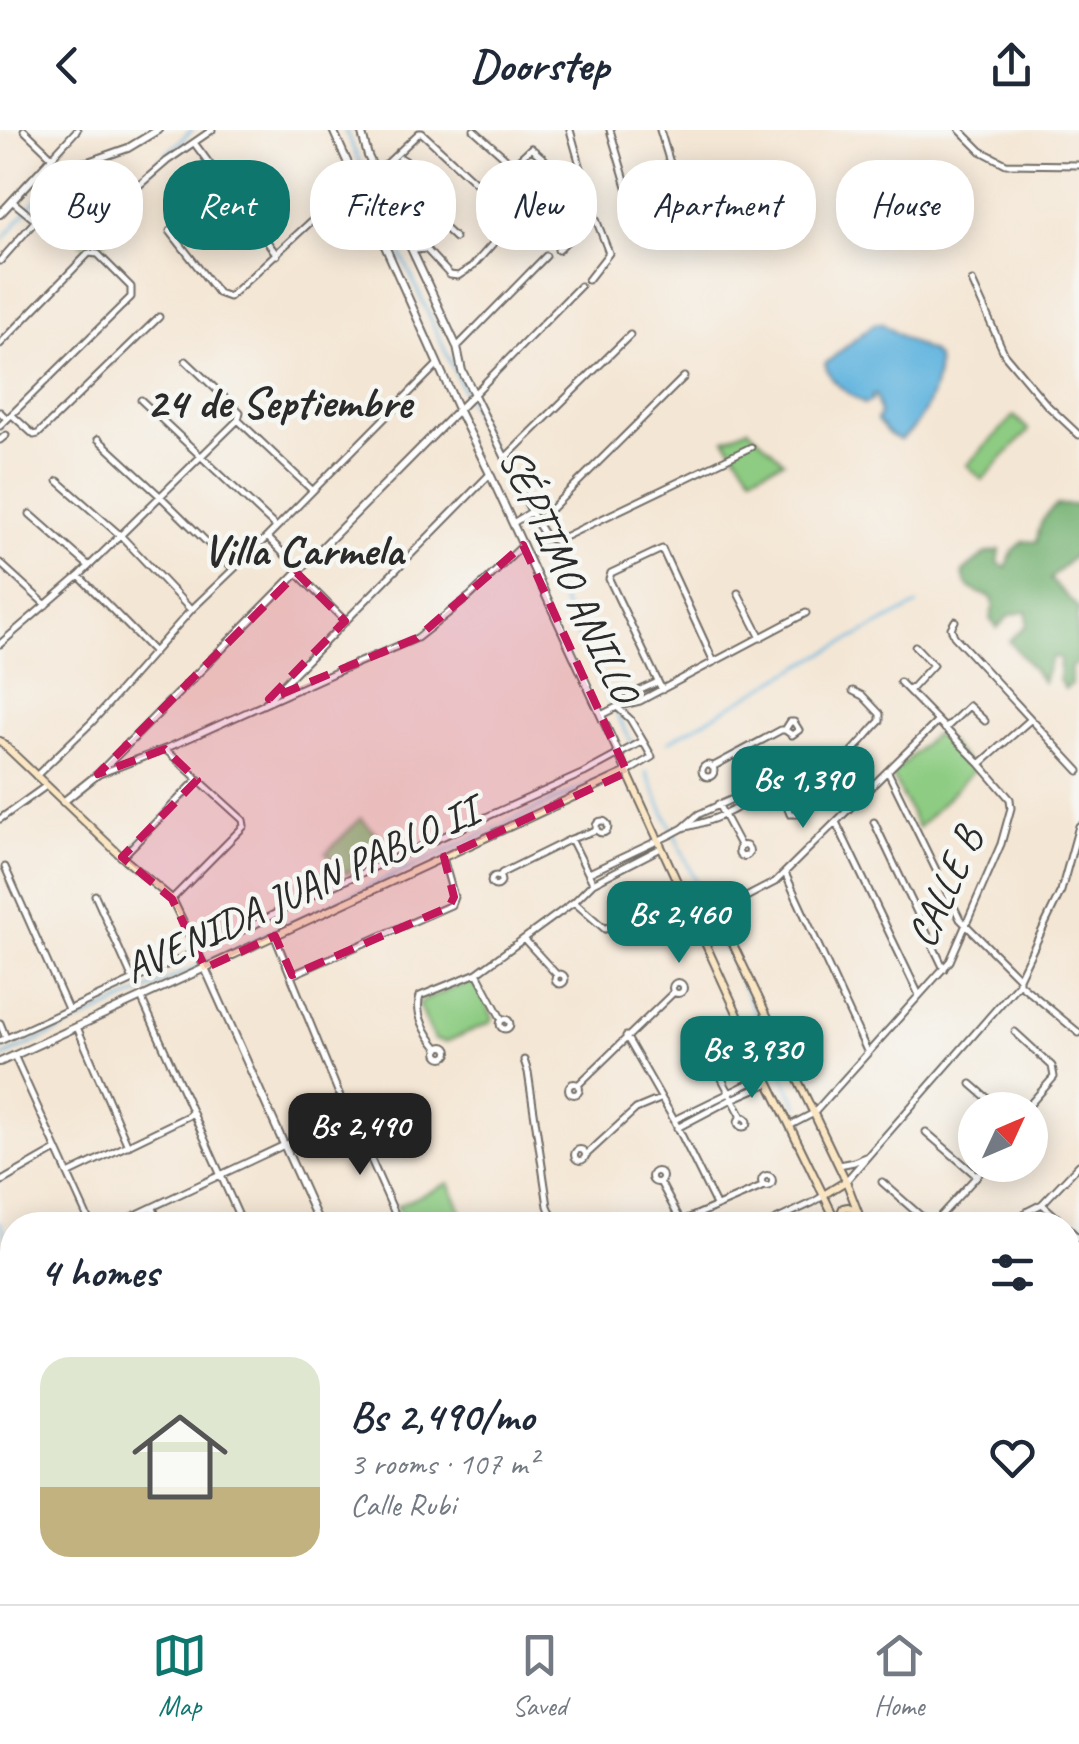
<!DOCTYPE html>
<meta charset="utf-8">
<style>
body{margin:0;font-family:Caveat,sans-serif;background:#f6f6f7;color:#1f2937;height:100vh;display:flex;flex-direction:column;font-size:38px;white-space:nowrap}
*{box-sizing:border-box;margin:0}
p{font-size:32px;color:#747a83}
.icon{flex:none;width:55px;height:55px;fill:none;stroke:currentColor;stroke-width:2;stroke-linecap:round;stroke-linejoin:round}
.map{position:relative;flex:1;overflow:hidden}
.details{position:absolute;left:0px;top:1082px;width:1080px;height:392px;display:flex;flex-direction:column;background:#fff;border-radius:40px 40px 0 0;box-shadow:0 5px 25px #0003}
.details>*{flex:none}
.banner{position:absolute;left:30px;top:30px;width:1020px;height:90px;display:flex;gap:20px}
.needle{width:65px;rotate:46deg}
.buttons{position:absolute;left:958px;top:962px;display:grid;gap:20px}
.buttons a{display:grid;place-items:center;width:90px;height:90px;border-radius:50%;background:#fff;box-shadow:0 5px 25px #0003;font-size:50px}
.price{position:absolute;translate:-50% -85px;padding:0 22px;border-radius:20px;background:#0f766e;color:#fff;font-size:32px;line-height:65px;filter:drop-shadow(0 2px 5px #0008)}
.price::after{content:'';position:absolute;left:50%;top:60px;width:30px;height:22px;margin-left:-15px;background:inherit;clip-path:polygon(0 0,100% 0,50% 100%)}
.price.current{background:#222;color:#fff}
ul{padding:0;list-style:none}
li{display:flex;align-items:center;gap:30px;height:250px;padding:0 40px}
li+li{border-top:2px solid #e0e1e3}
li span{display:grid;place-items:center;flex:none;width:280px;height:200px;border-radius:30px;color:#555}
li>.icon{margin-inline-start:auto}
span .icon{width:120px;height:120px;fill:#fffc;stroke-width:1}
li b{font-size:42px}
h2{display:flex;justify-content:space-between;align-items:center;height:120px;padding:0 40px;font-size:42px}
.pill{padding:0 35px;border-radius:40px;background:#fff;box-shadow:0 5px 25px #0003;font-size:35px;line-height:90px}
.pill.current{background:#0f766e;color:#fff}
header{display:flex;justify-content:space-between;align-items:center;height:130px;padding:0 40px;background:#fff;font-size:45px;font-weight:600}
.menu{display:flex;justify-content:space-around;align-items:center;height:140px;border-top:2px solid #e0e1e3;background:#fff;font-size:28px;color:#747a83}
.menu a{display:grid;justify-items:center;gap:5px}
.menu .current{color:#0f766e}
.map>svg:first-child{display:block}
.green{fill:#8dcc82;stroke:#5c7c56;stroke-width:2.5}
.forest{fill:#72b070;stroke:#4e6e4e;stroke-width:2.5}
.water{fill:#64b5df;stroke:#487085;stroke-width:2.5}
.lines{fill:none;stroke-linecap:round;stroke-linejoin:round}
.stream{stroke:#64b5df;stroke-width:2.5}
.minor-casing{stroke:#716c66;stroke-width:9}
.tertiary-casing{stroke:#716c66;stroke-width:10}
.secondary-casing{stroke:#716c66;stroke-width:10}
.primary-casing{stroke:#716c66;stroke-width:11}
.trunk-casing{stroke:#716c66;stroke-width:11}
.minor{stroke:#fff;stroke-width:5}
.tertiary{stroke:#fff;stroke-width:6}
.secondary{stroke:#fbe6c4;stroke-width:6}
.primary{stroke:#f6c06b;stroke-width:8}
.trunk{stroke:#f6c06b;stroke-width:8}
.marked{fill:#c2185b;fill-opacity:0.2;stroke:#c2185b;stroke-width:8;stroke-dasharray:20 12;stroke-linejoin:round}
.labels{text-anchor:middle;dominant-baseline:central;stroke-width:9;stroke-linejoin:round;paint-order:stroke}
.street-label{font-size:42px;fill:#2b2b2b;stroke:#f6f6f2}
.neighbourhood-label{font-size:45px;font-weight:bold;fill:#2b2b2b;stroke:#f6f6f2}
</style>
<header><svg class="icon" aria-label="back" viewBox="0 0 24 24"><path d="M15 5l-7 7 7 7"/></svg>Doorstep<svg class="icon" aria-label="share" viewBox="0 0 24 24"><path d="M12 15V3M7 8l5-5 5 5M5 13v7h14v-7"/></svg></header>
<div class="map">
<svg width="1079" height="1474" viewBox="0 0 1079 1474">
<rect width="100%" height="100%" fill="#f6f6f2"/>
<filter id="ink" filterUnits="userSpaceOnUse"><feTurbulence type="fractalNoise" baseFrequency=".01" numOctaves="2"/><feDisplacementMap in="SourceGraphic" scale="20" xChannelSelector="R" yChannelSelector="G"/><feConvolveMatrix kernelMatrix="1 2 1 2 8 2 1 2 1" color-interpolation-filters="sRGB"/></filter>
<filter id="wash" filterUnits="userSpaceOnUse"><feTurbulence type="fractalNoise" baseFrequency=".0048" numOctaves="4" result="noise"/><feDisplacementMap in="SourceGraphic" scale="40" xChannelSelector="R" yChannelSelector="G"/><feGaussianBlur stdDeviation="2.25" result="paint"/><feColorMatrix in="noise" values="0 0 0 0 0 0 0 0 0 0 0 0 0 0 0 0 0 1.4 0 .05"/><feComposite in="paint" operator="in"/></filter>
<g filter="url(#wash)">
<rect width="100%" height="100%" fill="#f4e6d4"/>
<path class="green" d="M67,73L111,75L121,93L98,119L85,116L47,83L50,79Z
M1014,286L1029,300L982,350L967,335Z
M748,298L784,331L752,345L725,309Z
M933,605H942L974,640L918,698L892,645Z
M361,688L382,710L347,744L326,723Z
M471,851H475L493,888L491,892L446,912L434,910L419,875L422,871Z
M449,1053L467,1095H406L397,1076Z"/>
<path class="forest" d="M1057,375H1079V421L1050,449L1079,479L1077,488L1079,532L1071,537V555L1065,559L1059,550L1060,528L1052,527L1043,552L1009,511L1027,495V481L1010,485L997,498L990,489L994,474L991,467C976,462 965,460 963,442L985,424L1000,420L998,433L1006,438L1013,420L1024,411L1037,412C1038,396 1043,385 1057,375Z"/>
<path class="water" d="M881,193L906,210L931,222L937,229C940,256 922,295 900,310L889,304L877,290L880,284L876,265L872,266V271L864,274C849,263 830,254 825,234L874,194Z"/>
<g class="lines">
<path class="stream" d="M345,0L472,280L610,573
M0,113L35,71L49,61L64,56L117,57L131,54L143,46L192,0
M617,585L632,613
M668,612L800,536L917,475
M646,642L798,977
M0,928L619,641
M0,1092L12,1123
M150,1462L155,1474
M1014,1462L1019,1474"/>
</g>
</g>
<g filter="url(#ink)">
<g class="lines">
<g class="minor-casing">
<path id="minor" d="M24,0L51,26
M474,0L511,33H515L531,18L545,30
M570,0L594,84L609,123L588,150
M610,0L637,90L643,92L673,66L677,56L660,0
M960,0L981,21L1006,34L1079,35
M195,14L277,125
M41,39L77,0
M376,44L419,3H422L514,88L513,91L472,137L458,146L450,145L426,119L414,120
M379,50L401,28L406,31
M404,59L421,76
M12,71L35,90
M401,94L421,76L455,108
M170,101L218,163L229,167L342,63L359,56
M558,120L594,84
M0,131L52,72L66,68L110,67L130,63L167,31L212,0
M972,151L1005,225L1047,275L1079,305
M580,156L474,264L537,393L546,407L556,411L751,317
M0,214L89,123L98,124L131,157V167L0,296
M457,217L546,126
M141,270L276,397
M0,282L7,289
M13,286L34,305L38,304L159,187
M238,290L312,360
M98,309L161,367L233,438
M0,310L6,305
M505,328L630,205
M58,351L121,406L191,480
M30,384L89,436
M513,393L531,382
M537,393L684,247
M267,407L300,440
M0,433L46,475
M297,443L344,490
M79,446L154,522
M738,463L761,508
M955,491L951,498L954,506L1079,641
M0,514L79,446L238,290L240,282L186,231
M662,560L609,449L611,443L662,419L714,532
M909,561L933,535L915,516
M265,573L490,344
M621,574L636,562L658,552
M601,585L619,576L640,571L806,483
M945,599L969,576L985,591
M165,619L243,690L244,696L172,769
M736,625L754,663
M980,634L1030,590
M702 641a6 6 0 1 1 12 0a6 6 0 1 1-12 0Z
M712,637L781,600H785L790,592H794L799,600L792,605L785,600
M627,642L652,627L643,611
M888,642L960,789L1019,848
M99,644L165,619L336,542L417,508L470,466L523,415
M36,646L92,592L191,480L267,407L437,235
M789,657L793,672L788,679L790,684H799L801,675L793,672
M718,674L741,717
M0,689L46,656
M596 697a6 6 0 1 1 12 0a6 6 0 1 1-12 0Z
M836,692L919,865
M874,692L944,839
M686,697C708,692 741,681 754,663
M571,709L593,753
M738.5 721a5.5 5.5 0 1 1 11 0a5.5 5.5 0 1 1-11 0Z
M122,727L197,650
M5,737L68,879
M589,743L670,705L683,698L699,684L748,662C766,664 808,655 825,647C839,640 867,604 880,591V584L863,566L853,561
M785,743L867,921
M491 751a5 5 0 1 1 10 0a5 5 0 1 1-10 0Z
M499,747L502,743L571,709L596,700
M95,765L133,850
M632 775a5 5 0 1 1 10 0a5 5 0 1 1-10 0Z
M574,772L605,799L633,779
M719,785L729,776L775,752L938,591
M275,807L348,986L369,1025L400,1095
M525,810L557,845
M477,843L502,890
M555 849a5 5 0 1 1 10 0a5 5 0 1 1-10 0Z
M292,845L451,775L454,767L443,728
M672.5 858a5.5 5.5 0 1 1 11 0a5.5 5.5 0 1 1-11 0Z
M1020,854L1079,903
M141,867L243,1095
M500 894a5 5 0 1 1 10 0a5 5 0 1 1-10 0Z
M0,893L6,908
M77,897L128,1016
M1015,902L1052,936L1054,947L1025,980
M626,906L674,990L716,1075
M0,911L252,796L295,773L584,643L643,611L630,589L617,577
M701.5 919a5.5 5.5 0 1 1 11 0a5.5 5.5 0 1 1-11 0Z
M437.5 922a5.5 5.5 0 1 1 11 0a5.5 5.5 0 1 1-11 0Z
M439,919C427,905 414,884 420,866L477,843L574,772L593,753L661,718
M709,924L742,987
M14,925L91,1095
M524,930L528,942L548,1076L556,1095
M568.5 959a5.5 5.5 0 1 1 11 0a5.5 5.5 0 1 1-11 0Z
M971,954L1001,980
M578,955L674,862
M738 992a5 5 0 1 1 10 0a5 5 0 1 1-10 0Z
M674,990L766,945
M791,995L814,983L950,831L1001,714L1011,678L1010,669L980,634L900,552
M677,998L732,969L769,953
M926,1002L977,1046
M574.5 1025a5.5 5.5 0 1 1 11 0a5.5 5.5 0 1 1-11 0Z
M586,1025L636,979L660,969
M839,1035L854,1032L865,1027
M651.5 1047a5.5 5.5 0 1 1 11 0a5.5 5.5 0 1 1-11 0Z
M68,1044L188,986L192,982
M761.5 1051a5.5 5.5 0 1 1 11 0a5.5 5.5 0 1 1-11 0Z
M846,1051L1019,853V848L1061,761L1079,696
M0,1052L56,1020
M660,1052L681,1091
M882,1052L931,1095
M1042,1074L1065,1095
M153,1078L160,1095
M114,1095L346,986
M601,1095L606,1089L610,1090L612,1095
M673,1095L764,1056
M765,1095L812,1073L825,1065
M932,1095L987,1035
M1015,1095L1028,1081L1042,1074L1079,1035
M1068,1098L1079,1109
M1068,1166L1079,1154
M0,1323H12
M0,1388L12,1386
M0,1396L12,1395
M57,1462L64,1474
M122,1462L126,1474
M255,1462L261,1474
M559,1462L564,1474
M905,1462L911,1474
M268,1474L293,1462
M449,1474L475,1462
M476,1474L503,1462"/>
</g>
<g class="tertiary-casing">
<path id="tertiary" d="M333,0L458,279L490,344L627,642
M0,84L39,42L45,39L88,32L128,18L158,0
M63,672L98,644L474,264L462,241L457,217L368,26L361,0
M0,932L205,838L320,1095
M0,1128L12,1158
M135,1462L140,1474
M167,1462L172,1474
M408,1462L413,1474"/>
</g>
<g class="secondary-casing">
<path id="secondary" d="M0,611L122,727L172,769L205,838L627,642L769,953L838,1095
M719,785L846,1051L863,1095
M695,790L716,784
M825,1064L846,1051
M837,1092L843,1078L848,1077L855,1080
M996,1462L1001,1474
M1024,1462L1029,1474"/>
</g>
<g class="primary-casing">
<path id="primary" d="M1068,1339L1079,1334
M1068,1366L1079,1361
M813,1469L825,1468L839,1462"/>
</g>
<g class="trunk-casing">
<path id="trunk" d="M1068,1345L1079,1340
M1068,1359L1079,1355
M768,1474L796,1462
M801,1474L827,1462"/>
</g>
<use href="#minor" class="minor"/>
<use href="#tertiary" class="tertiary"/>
<use href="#secondary" class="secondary"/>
<use href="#primary" class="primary"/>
<use href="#trunk" class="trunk"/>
</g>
</g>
<path class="marked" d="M523,415L627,642L444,727L454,767L449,777L292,845L275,806L205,838L172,769L122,727L197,650L165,619L98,644L297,443L345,491L269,569L417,508Z"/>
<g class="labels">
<g class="street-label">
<text transform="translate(569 445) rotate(65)">SÉPTIMO ANILLO</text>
<text transform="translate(945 757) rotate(-66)">CALLE B</text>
<text transform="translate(301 760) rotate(-25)">AVENIDA JUAN PABLO II</text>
</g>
<g class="neighbourhood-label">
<text x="279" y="272">24 de Septiembre</text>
<text x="303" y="420">Villa Carmela</text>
</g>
</g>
</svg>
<div class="buttons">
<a><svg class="needle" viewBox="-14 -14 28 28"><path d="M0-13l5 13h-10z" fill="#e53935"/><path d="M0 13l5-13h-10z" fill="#747a83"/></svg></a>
</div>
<b class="price" style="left:803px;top:701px">Bs 1,390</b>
<b class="price" style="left:679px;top:836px">Bs 2,460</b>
<b class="price" style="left:752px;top:971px">Bs 3,930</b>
<b class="price current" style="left:360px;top:1048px">Bs 2,490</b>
<div class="banner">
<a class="pill">Buy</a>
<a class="pill current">Rent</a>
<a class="pill">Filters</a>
<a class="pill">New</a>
<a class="pill">Apartment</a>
<a class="pill">House</a>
</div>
<section class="details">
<h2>4 homes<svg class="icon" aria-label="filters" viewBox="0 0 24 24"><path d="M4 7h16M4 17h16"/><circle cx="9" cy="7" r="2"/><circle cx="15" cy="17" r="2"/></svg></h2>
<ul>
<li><span style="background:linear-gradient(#dfe7d0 65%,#c2b280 0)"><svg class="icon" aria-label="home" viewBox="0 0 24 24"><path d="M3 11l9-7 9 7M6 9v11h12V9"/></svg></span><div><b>Bs 2,490/mo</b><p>3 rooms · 107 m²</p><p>Calle Rubi</p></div><svg class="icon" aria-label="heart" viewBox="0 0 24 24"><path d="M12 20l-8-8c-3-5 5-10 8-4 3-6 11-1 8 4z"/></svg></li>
</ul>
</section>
</div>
<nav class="menu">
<a class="current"><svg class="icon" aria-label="map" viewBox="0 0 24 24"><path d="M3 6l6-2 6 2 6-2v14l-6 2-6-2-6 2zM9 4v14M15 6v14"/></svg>Map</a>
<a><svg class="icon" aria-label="saved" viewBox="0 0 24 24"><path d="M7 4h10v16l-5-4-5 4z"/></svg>Saved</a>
<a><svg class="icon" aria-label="home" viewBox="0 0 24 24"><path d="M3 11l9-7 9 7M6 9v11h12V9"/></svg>Home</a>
</nav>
